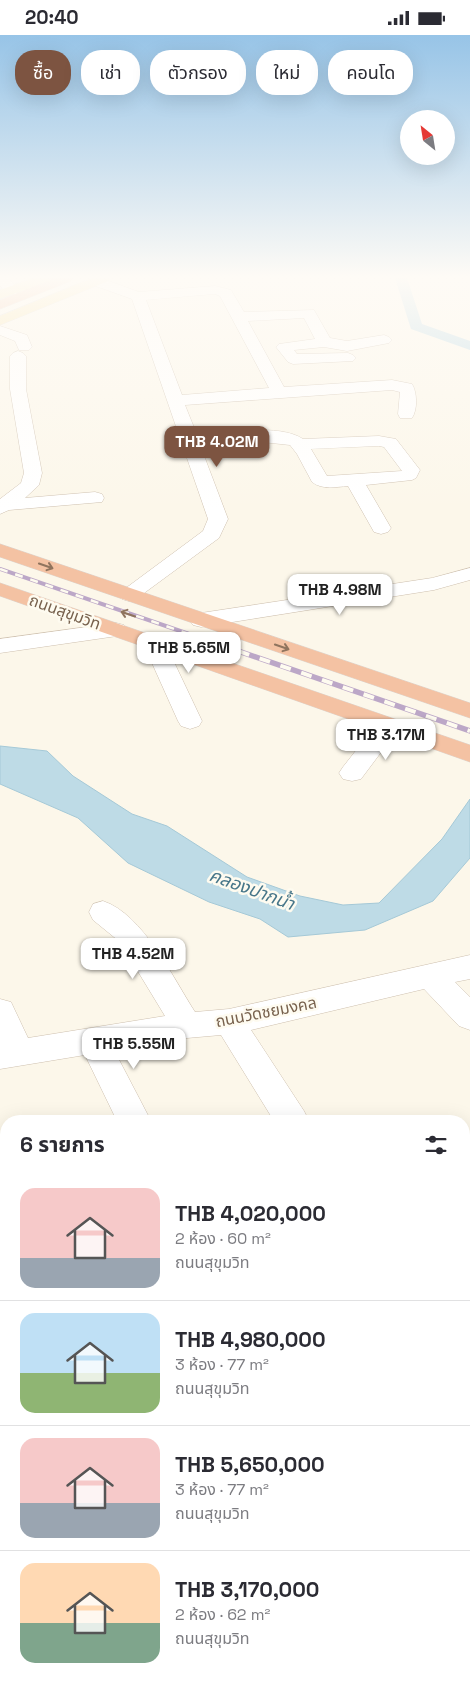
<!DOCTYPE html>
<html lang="th">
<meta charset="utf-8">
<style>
body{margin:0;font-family:"Space Grotesk","Noto Sans Thai",sans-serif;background:#f2f2f3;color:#2b2b33;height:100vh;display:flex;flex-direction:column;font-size:19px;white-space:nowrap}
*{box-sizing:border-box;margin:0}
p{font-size:16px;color:#7c7c81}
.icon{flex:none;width:28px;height:28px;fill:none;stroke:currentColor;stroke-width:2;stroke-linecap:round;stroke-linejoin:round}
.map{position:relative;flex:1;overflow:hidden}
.details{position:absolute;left:0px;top:1080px;width:470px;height:570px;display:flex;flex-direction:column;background:#fff;border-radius:20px 20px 0 0;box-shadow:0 5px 20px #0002}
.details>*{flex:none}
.guide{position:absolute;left:15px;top:15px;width:440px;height:45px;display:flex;gap:10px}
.needle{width:32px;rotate:330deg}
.fabs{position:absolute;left:400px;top:75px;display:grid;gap:10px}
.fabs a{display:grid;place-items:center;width:55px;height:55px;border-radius:50%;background:#fff;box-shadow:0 5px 20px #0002;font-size:25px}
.price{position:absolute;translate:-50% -42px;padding:0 11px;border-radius:10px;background:#fff;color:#222;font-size:16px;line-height:32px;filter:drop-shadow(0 1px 2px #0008)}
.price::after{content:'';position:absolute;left:50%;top:30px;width:15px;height:11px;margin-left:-8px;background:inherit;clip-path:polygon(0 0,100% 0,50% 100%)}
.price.current{background:#7d5441;color:#fff}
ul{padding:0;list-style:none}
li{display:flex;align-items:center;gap:15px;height:125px;padding:0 20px}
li+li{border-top:1px solid #e1e1e2}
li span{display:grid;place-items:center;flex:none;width:140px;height:100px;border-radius:15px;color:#555}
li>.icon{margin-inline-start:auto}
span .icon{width:60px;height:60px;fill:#fffc;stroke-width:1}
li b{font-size:21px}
h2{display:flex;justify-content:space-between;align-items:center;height:60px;padding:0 20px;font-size:21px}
.pill{padding:0 18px;border-radius:20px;background:#fff;box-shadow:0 5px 20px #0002;font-size:18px;line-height:45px}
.pill.current{background:#7d5441;color:#fff}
.status{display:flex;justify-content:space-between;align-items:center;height:35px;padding:0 25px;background:#fff;direction:ltr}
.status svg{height:14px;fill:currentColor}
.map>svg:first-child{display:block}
.water{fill:#bedbe6;stroke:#a5c9d7}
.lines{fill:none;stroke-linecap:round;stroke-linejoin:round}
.canal{fill:#bedbe6;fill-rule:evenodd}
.minor-casing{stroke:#cec0af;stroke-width:1}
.major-casing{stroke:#dcd6d1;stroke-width:1}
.highway-casing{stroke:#dcd6d1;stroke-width:1}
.minor{fill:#fff;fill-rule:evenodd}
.major{fill:#f8e3a5;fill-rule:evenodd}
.highway{fill:#f4c2a3;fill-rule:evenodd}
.rail-far1-casing{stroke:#bca7c7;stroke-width:4}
.rail-casing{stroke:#bca7c7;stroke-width:5.5}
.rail-far1{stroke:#fefbf0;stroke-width:2.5;stroke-dasharray:8;stroke-linecap:butt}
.rail{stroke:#fefbf0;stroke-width:4;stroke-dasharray:11;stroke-linecap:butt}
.oneway{stroke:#90745e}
.labels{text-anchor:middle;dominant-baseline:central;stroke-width:5;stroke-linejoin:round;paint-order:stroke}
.street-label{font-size:16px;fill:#77614d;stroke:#fefbf0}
.water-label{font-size:18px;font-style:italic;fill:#477689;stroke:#fefbf0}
</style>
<div class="status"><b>20:40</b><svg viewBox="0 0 49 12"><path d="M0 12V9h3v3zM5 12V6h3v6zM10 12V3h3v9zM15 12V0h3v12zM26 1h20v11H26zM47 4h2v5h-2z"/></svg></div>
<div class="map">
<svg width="470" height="1650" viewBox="0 0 470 1650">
<rect width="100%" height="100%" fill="#fcf7ea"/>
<path class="water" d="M0,711L47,716L73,741L132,779L167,791L247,842L300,861L343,870L379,868L442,804L470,764V823L433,866L365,895L288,902L260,884L209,867L128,828L78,783L0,749Z"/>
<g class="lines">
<path class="canal" d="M395,243H407L422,289L470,306V315L411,294Z"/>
<g class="minor-casing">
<path id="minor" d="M0,243H9L18,256L16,259H6L0,250Z
M90,243H100L139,257L215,251L231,255L244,277L314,275L330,303L347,306L384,300L389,302L392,305L389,308L347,316L324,312L294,315L297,319L348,318L353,320L356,323L353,326L293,329L288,327L276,312L279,309L315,304L304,283L248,286L284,352L392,345L412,349C417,357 418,374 412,383H400L398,379L400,357L392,355L185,370L197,400C225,398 279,388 303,404L379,401L396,404L420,435L416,443L412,445L366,450L391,493L388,497L381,499L374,497L348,451C336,452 322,455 312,447L297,419L290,410L262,407L200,410L228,484L219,503L136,564L129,566L122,564L118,560L122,556L203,496L208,484L132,264L90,249L88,246ZM215,259L220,261L269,353L182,360L146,265ZM379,411L384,412L402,436L327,441L311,414Z
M0,291L27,300L32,312L29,315H19L15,306L0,300Z
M18,316L23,318L26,321V354L42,438L39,450L25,463L95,457L102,459L104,463L102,467L9,475L0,479V464L21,448L24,438L10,354V321L13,318Z
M470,533V545L434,555L201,592L193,590L190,585L193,580L201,578L432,543Z
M116,588L124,590L127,595L124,600L0,618V604Z
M154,601L162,603L165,608L202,686L199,691L190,694L181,691L178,686L143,608L146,603Z
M388,683L397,686L400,691L397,696L361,744L352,746L343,744L339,738L343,732L379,686Z
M103,866C143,879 173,943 195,977L229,974L470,920V944L455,947L470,962V995L459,991L424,954L251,995L304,1076L309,1086H274L221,1000L187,1003L114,1015L151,1086H117L85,1020L0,1034V964L11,967L28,1003L165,981L120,907L93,885L89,877L93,869Z
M464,1336L470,1338V1386L464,1384Z"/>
</g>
<g class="major-casing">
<path id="major" d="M33,243H51L49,246L0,264V255Z
M92,243H110L108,246L0,290V281Z"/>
</g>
<g class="highway-casing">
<path id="highway" d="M55,243H73L71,246L0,274V265Z
M0,509L470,668V683L0,522Z
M0,548L470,710V727L0,561Z"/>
</g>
<use href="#minor" class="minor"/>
<use href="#major" class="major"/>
<use href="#highway" class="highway"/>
<g class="rail-far1-casing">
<path id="rail-far1" d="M0,534L221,610"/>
</g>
<g class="rail-casing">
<path id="rail" d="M218,609L470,696"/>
</g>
<use href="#rail-far1" class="rail-far1"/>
<use href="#rail" class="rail"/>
</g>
<defs><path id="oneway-shaft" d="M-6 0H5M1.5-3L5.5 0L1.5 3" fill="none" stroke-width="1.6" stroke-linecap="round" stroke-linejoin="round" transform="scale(1.25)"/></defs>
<g class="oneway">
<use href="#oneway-shaft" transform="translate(46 531) rotate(19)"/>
<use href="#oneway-shaft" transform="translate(128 579) rotate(-161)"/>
<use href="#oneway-shaft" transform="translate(282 612) rotate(19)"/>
</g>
<linearGradient id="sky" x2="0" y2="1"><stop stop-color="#97c4e7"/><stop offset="0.51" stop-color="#fefbf6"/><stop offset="1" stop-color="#fefbf6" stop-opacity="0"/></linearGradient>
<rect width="470" height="474" fill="url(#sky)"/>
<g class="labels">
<g class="street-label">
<text transform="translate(65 577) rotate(20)">ถนนสุขุมวิท</text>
<text transform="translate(266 977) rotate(-11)">ถนนวัดชยมงคล</text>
</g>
<g class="water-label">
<text transform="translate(252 854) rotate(20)">คลองปากน้ำ</text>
</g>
</g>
</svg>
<div class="fabs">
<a><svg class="needle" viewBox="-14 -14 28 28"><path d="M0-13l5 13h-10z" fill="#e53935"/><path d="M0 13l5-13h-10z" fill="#7c7c81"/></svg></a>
</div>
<b class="price current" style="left:217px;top:433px">THB 4.02M</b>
<b class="price" style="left:340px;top:581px">THB 4.98M</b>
<b class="price" style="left:189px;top:639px">THB 5.65M</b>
<b class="price" style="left:386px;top:726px">THB 3.17M</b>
<b class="price" style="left:133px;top:945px">THB 4.52M</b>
<b class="price" style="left:134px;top:1035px">THB 5.55M</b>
<div class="guide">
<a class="pill current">ซื้อ</a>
<a class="pill">เช่า</a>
<a class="pill">ตัวกรอง</a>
<a class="pill">ใหม่</a>
<a class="pill">คอนโด</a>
</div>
<section class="details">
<h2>6 รายการ<svg class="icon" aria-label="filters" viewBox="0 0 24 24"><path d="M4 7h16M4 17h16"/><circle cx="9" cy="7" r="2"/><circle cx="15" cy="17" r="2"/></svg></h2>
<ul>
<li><span style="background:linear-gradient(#f6c9c9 70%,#9aa5b1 0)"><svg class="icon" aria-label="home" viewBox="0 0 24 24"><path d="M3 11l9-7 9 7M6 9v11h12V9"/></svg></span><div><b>THB 4,020,000</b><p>2 ห้อง · 60 m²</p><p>ถนนสุขุมวิท</p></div></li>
<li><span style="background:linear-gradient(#bfe0f5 60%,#8fb573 0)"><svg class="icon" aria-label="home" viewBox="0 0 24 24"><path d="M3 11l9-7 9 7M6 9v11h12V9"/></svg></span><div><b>THB 4,980,000</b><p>3 ห้อง · 77 m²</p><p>ถนนสุขุมวิท</p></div></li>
<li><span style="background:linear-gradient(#f6c9c9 65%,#9aa5b1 0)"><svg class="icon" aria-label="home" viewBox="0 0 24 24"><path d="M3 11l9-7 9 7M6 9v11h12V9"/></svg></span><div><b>THB 5,650,000</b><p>3 ห้อง · 77 m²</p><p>ถนนสุขุมวิท</p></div></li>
<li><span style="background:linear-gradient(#ffd9b3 60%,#7fa58c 0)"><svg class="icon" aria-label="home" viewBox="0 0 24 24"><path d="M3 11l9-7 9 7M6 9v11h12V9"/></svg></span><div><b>THB 3,170,000</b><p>2 ห้อง · 62 m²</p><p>ถนนสุขุมวิท</p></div></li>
</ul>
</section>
</div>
